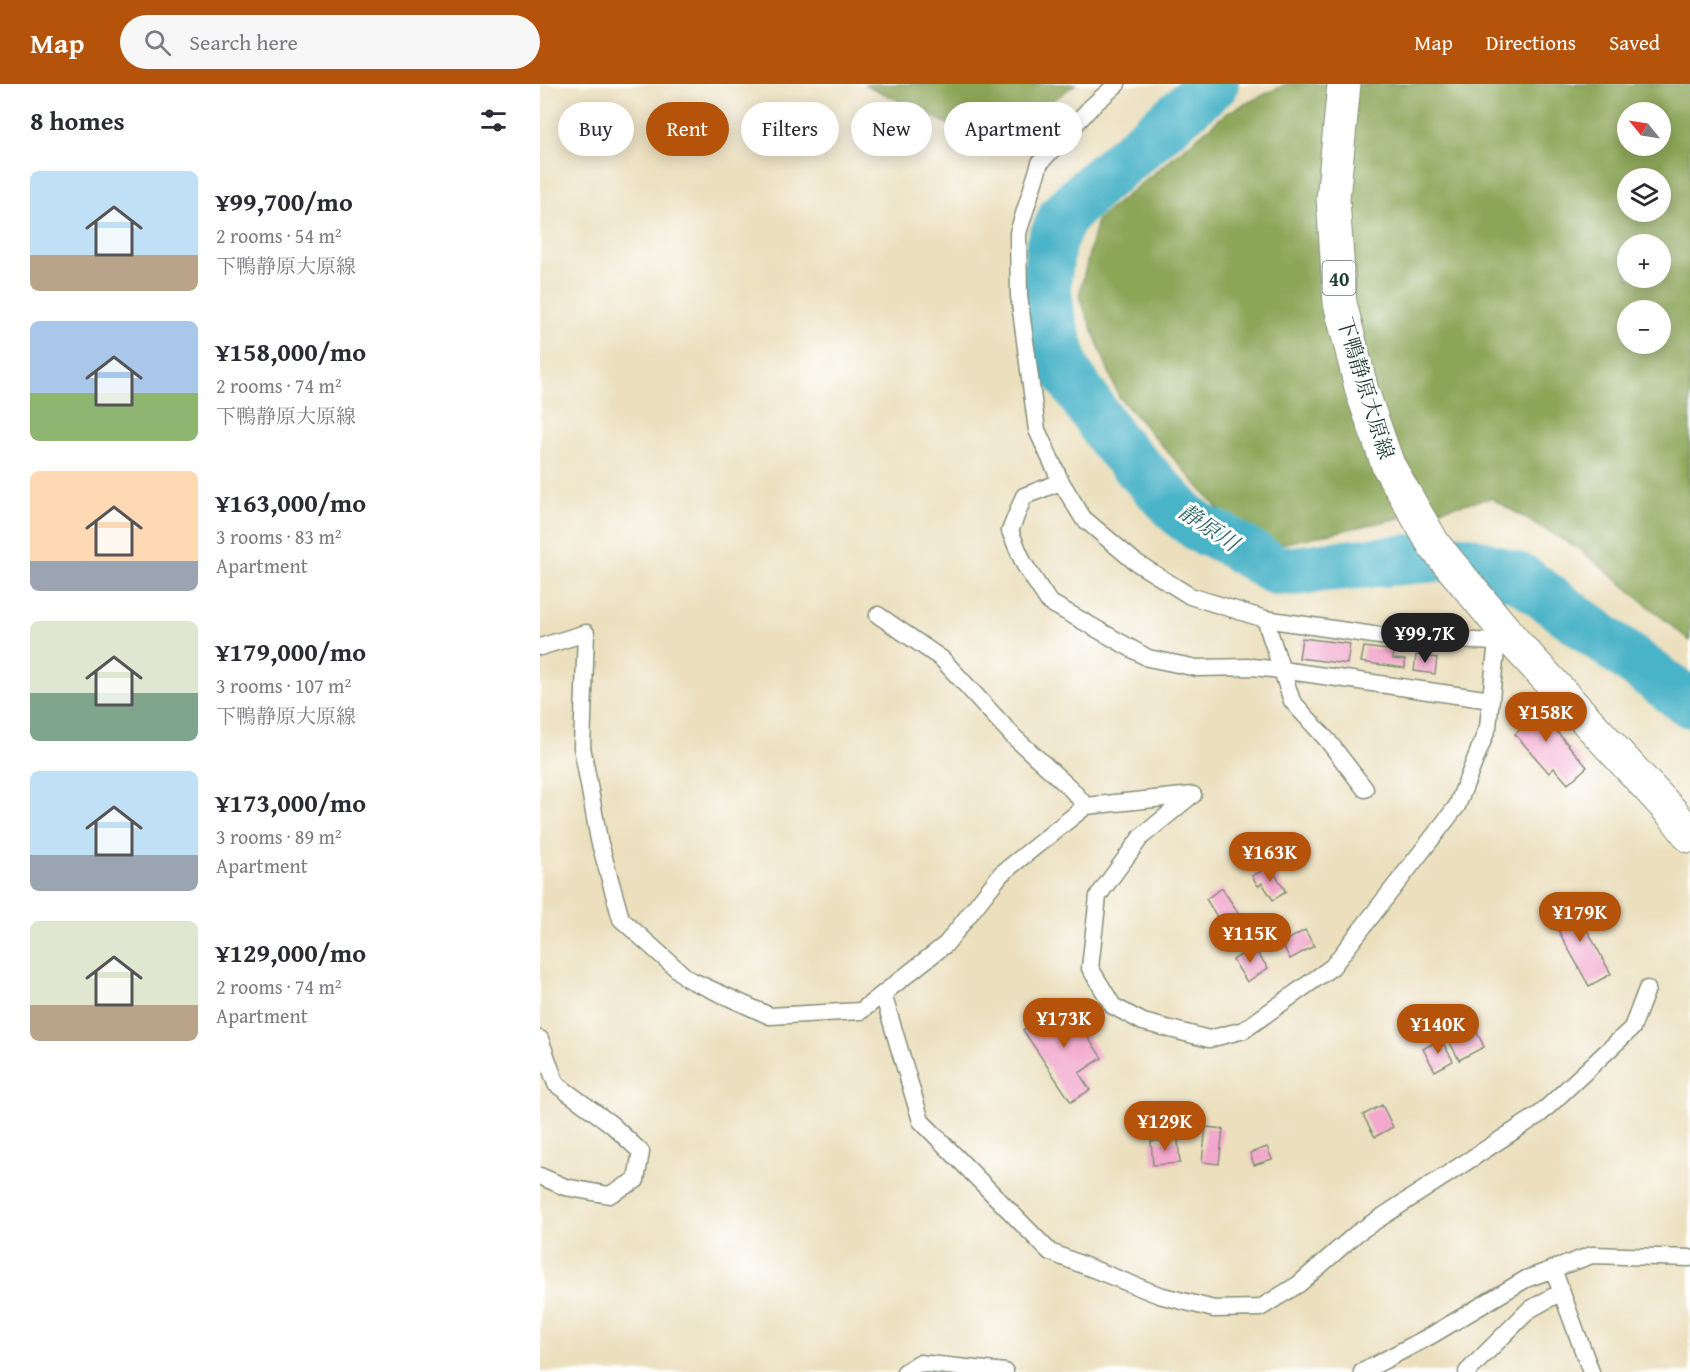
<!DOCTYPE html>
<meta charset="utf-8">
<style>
body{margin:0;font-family:"Gentium Book Plus","Noto Serif JP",serif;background:#f7f7f7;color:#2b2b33;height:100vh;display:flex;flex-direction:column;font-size:22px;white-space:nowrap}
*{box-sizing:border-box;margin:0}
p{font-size:20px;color:#7c7c81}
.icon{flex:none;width:33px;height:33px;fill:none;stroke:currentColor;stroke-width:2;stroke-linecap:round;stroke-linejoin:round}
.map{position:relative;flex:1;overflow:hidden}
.details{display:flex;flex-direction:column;background:#fff;width:540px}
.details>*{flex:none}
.top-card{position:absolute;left:18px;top:18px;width:570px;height:54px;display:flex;gap:12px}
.needle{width:39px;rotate:300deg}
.controls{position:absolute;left:1077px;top:18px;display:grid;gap:12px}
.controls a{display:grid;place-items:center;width:54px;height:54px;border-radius:50%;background:#fff;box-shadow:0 3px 15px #0003;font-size:30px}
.price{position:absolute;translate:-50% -51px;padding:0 14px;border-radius:21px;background:#b45309;color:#fff;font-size:20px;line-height:39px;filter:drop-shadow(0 2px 3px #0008)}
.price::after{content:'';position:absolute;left:50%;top:36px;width:18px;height:14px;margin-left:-9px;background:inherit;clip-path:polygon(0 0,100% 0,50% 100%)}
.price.current{background:#222;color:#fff}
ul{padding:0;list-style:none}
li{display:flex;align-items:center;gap:18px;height:150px;padding:0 30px}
li span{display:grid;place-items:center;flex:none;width:168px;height:120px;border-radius:9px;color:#555}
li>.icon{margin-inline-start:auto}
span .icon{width:72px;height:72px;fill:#fffc;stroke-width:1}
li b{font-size:26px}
h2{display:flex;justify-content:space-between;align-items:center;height:72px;padding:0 30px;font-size:26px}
.tag{padding:0 21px;border-radius:27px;background:#fff;box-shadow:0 3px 15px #0003;font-size:21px;line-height:54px}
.tag.current{background:#b45309;color:#fff}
header{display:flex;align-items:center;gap:36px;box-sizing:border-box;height:84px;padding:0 30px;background:#b45309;color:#fff}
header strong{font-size:28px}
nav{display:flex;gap:33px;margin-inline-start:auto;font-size:21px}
.search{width:420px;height:54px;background:#f7f7f7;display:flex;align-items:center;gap:15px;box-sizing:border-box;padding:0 21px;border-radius:33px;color:#7c7c81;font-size:22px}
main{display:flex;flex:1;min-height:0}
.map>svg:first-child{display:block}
.forest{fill:#8ca658;stroke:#567246;stroke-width:1.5;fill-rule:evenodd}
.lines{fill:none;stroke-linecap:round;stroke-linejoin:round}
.river{stroke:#49b3c7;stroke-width:50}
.building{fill:#f2a7cc}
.service-casing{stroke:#858e78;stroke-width:19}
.primary-casing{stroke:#858e78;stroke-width:35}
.service{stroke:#fff;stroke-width:16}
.primary{stroke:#fff;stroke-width:33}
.labels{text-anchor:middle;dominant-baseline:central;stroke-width:6;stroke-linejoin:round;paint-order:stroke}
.shield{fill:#fff;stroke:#627771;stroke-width:1.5}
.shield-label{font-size:20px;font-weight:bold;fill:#1f3d34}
.street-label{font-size:21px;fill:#1f3d34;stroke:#fff}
.water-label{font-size:22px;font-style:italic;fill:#2e6667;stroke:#fff}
</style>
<header>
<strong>Map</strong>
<div class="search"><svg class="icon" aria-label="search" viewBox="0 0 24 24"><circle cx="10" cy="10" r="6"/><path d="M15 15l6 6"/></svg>Search here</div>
<nav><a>Map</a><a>Directions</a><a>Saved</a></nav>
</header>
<main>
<section class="details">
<h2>8 homes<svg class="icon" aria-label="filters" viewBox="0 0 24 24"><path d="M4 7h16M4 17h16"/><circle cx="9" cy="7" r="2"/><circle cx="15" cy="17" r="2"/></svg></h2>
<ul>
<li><span style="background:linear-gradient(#bfe0f5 70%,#b9a48a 0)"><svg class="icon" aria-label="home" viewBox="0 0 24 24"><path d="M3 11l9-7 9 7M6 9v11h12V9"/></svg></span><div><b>¥99,700/mo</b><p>2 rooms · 54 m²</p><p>下鴨静原大原線</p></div></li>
<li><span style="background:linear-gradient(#a9c7e8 60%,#8fb573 0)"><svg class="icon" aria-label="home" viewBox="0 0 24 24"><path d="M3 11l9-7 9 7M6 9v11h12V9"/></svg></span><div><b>¥158,000/mo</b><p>2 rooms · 74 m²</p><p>下鴨静原大原線</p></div></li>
<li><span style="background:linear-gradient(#ffd9b3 75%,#9aa5b1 0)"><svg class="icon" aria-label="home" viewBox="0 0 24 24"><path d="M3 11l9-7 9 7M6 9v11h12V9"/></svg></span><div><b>¥163,000/mo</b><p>3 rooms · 83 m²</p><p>Apartment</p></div></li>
<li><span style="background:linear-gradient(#dfe7d0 60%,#7fa58c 0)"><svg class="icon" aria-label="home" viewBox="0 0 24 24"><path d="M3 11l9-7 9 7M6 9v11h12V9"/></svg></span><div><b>¥179,000/mo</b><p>3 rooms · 107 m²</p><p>下鴨静原大原線</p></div></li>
<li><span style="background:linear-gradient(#bfe0f5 70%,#9aa5b1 0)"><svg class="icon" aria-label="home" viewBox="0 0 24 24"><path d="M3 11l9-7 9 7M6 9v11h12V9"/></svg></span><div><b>¥173,000/mo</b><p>3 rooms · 89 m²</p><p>Apartment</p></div></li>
<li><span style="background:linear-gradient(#dfe7d0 70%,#b9a48a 0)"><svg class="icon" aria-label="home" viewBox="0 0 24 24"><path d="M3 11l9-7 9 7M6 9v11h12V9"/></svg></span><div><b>¥129,000/mo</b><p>2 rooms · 74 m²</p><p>Apartment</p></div></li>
</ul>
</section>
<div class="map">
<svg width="1150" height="1288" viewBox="0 0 1150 1288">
<rect width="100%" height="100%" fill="#fff"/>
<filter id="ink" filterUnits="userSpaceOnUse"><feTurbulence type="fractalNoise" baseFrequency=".0167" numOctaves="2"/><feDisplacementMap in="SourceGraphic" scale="12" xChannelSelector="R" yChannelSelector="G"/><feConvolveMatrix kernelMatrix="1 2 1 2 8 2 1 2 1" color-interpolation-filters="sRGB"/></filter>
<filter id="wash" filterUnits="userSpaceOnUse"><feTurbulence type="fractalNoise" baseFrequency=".008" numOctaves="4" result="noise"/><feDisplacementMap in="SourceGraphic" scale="24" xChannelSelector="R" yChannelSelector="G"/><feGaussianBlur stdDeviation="1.35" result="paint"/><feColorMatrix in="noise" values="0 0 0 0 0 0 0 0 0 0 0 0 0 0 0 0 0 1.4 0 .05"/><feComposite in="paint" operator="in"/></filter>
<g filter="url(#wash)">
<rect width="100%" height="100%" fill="#ebdfbd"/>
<path class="forest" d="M324,0H536L450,60Z
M746,0H1150V557L1041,466L951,414L741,460L690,438L579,313L539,212L557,136L687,29ZM1088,28H1120V62H1088ZM1088,94H1120V128H1088ZM1088,160H1120V194H1088ZM1088,226H1120V260H1088Z"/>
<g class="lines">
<path class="river" d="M674,0L556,100L523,132L511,160L506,201L511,237L526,287L573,357L644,432L663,446L683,454L736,486L755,487L783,483L895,473L928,477L982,495L1150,619"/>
</g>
<g id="blocks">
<path class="building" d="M762,554L810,560L807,580L759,574Z
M824,563L854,567L853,575L865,576V584L821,578Z
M876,571L897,574L895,590L874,587Z
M989,615L1047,683L1028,700L1014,684L1009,689L975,650L981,645L970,632Z
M730,782L746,808L733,816L722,799L718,802L712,792Z
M682,804L701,833L684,844L666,815Z
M1031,816L1071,890L1049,902L1008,828Z
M765,846L774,862L750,875L742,859Z
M713,863L728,884L707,898L693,876Z
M524,918L562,974L539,989L550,1006L531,1018L483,946Z
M932,938L944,963L919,976L906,951Z
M901,955L913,977L895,987L883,965Z
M842,1021L853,1043L835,1053L823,1031Z
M666,1043L683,1045L679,1080L662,1078Z
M638,1056L640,1079L613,1081L611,1057Z
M727,1063L732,1075L714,1081L710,1069Z"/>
</g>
</g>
<g filter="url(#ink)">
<use href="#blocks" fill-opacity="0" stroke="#858e78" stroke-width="1.5"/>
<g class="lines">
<g class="service-casing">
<path id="service" d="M577,0L551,23L500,79L478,149L479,212L497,346L521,398L543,434L594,477L650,512L725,535L840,552L973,559
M521,398L484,412L470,447L484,480L509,518L608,574L657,584L712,583L742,586L951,616
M338,531L402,575L474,653L531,705L546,722
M725,535L752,617L788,657L825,705
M0,563L46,549L42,663L59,756L81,835L148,895L230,932L321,927L406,860L461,790L546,722L653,711
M652,711L601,753L558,812L550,884L573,922L603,938L669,955L704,946L792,883L917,722L948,643L957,557
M343,910L381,1037L510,1168L619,1211L674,1225L720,1224L759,1200L817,1149L1000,1030L1092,944L1107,905
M0,955L16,1000L71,1040L101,1068L96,1096L69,1111L25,1103L0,1092
M1013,1185L1051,1288
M365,1288L379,1279L465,1288
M822,1288L892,1251L986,1195L1052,1171L1150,1174
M927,1288L989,1226L1021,1208"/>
</g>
<g class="primary-casing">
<path id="primary" d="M804,0L793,115L800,219L822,307L848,381L894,461L975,559L1134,731L1150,752"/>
</g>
<use href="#service" class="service"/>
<use href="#primary" class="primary"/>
</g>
</g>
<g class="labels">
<rect class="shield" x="782.5" y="177" width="33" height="34" rx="4.5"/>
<g class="shield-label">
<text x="799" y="194">40</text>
</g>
<g class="street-label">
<text transform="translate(826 304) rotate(73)">下鴨静原大原線</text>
</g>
<g class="water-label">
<text transform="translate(669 443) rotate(34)">静原川</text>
</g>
</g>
</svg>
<div class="controls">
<a><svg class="needle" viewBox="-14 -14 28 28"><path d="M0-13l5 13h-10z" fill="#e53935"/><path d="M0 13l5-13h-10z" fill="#7c7c81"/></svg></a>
<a><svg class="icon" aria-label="layers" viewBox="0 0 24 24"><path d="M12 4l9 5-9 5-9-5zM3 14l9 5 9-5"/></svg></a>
<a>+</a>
<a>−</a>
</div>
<b class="price current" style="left:885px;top:580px">¥99.7K</b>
<b class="price" style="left:1006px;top:659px">¥158K</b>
<b class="price" style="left:730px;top:799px">¥163K</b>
<b class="price" style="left:1040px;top:859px">¥179K</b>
<b class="price" style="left:710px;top:880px">¥115K</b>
<b class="price" style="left:524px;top:965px">¥173K</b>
<b class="price" style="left:898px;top:971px">¥140K</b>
<b class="price" style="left:625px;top:1068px">¥129K</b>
<div class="top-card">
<a class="tag">Buy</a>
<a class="tag current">Rent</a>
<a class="tag">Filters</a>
<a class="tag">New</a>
<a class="tag">Apartment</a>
</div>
</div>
</main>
